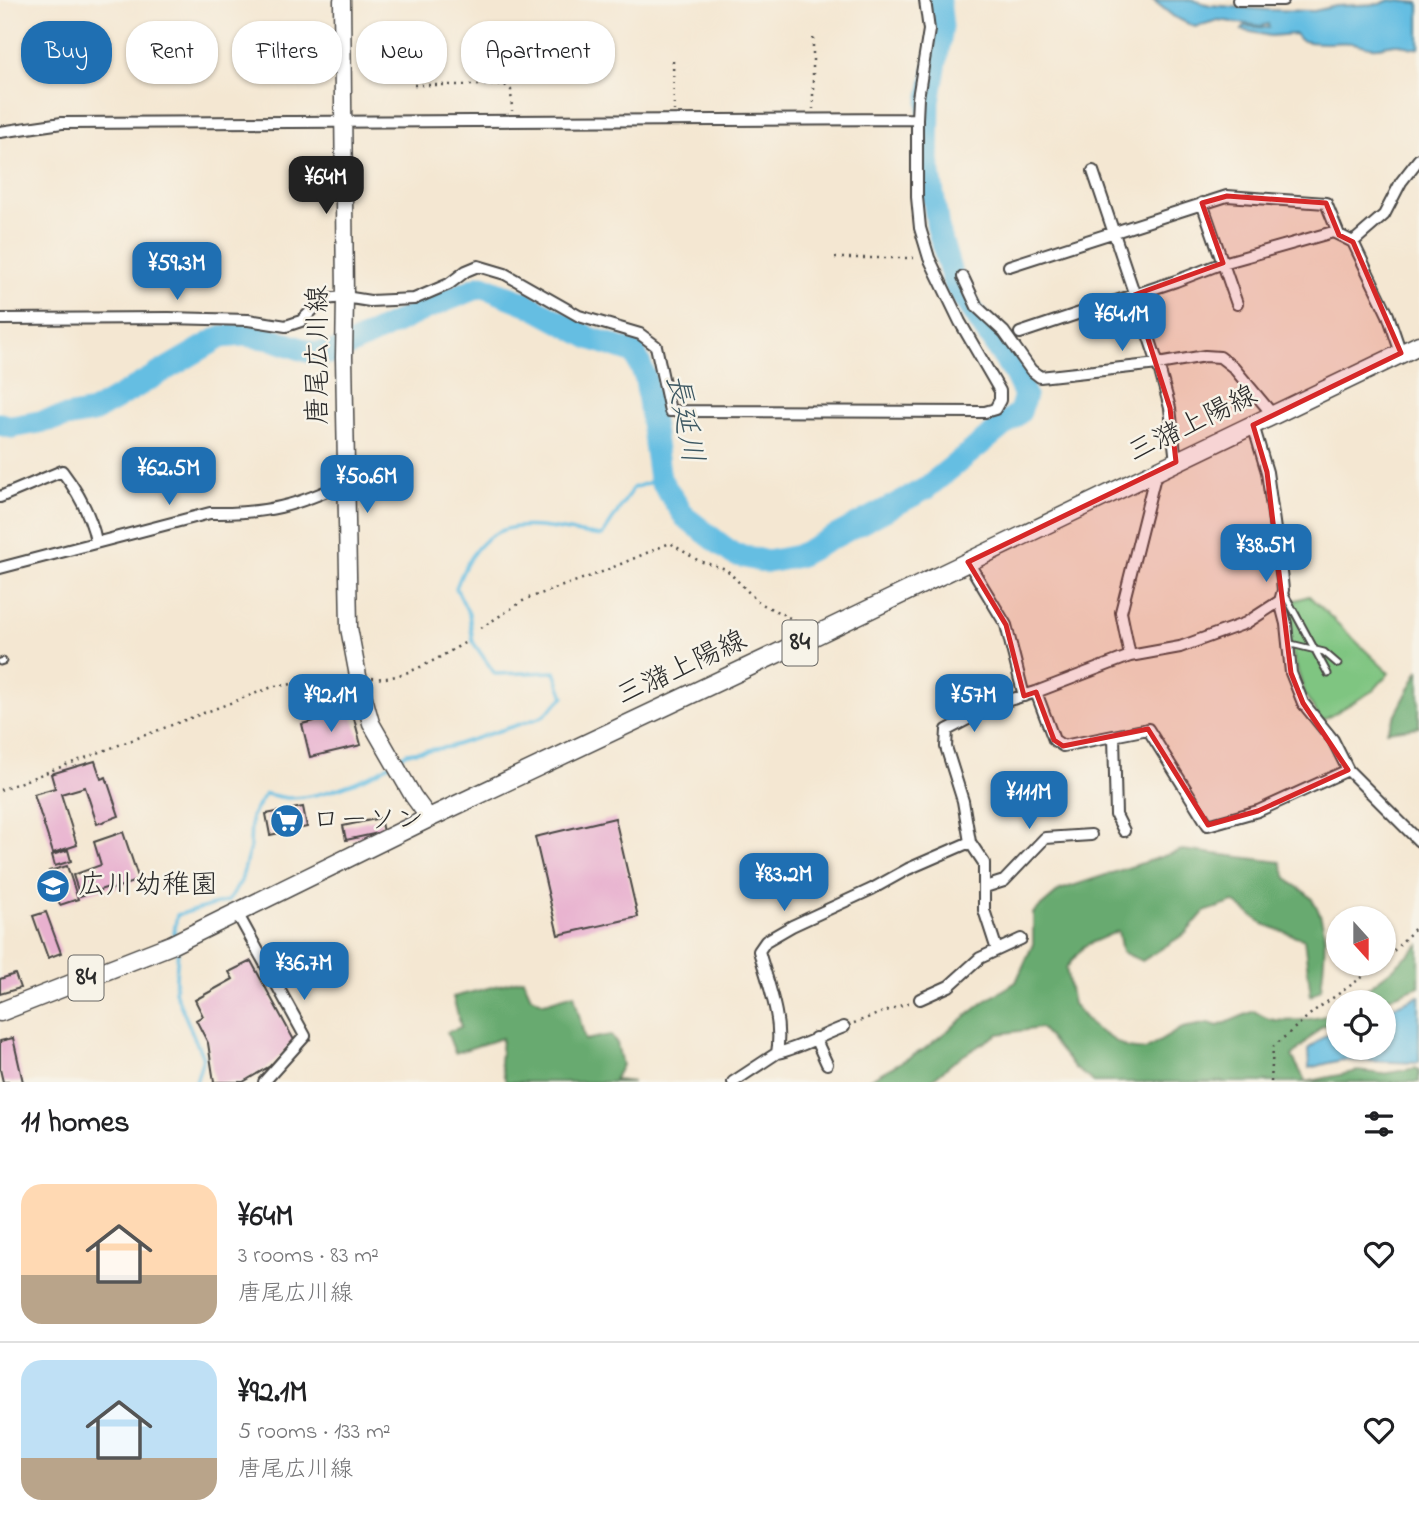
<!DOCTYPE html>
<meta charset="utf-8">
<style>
body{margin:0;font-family:"Indie Flower","Klee One",sans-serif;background:#f6f6f6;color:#202124;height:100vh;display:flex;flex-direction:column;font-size:26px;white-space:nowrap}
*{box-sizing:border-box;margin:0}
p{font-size:23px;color:#757577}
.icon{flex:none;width:38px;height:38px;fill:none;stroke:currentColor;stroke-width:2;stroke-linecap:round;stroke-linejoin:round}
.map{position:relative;height:1082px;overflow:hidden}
.side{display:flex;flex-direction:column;background:#fff;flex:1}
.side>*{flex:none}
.guide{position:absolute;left:21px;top:21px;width:700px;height:63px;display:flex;gap:14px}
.needle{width:46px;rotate:159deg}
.controls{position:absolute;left:1326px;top:906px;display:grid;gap:14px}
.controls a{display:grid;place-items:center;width:70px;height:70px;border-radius:50%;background:#fff;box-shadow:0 2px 5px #0004;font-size:35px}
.price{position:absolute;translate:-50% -60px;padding:0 16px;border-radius:14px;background:#1f6fb2;color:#fff;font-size:23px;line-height:46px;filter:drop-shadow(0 2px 4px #0008)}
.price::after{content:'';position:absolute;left:50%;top:42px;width:21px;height:16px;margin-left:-10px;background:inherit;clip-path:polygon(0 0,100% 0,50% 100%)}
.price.current{background:#222;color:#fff}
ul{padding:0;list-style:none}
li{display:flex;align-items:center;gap:21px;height:175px;padding:0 21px}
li+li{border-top:2px solid #e0e0e0}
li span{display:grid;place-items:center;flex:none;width:196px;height:140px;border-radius:21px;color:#555}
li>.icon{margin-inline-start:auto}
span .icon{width:84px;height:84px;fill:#fffc;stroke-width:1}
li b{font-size:30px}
h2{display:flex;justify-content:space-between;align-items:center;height:84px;padding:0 21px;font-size:30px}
.tag{padding:0 24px;border-radius:28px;background:#fff;box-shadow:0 2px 5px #0004;font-size:24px;line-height:63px}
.tag.current{background:#1f6fb2;color:#fff}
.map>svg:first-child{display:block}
.green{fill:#7fc581;stroke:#557856;stroke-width:2}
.forest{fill:#67aa6f;stroke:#496a4d;stroke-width:2}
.water{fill:#65bee2;stroke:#487486;stroke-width:2}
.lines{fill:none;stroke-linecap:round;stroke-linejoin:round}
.stream{stroke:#65bee2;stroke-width:3.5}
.river{stroke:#65bee2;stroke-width:23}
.building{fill:#e8b1cf}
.lane-casing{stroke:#494744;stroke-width:9}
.street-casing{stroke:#494744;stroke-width:14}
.secondary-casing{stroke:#494744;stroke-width:19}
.primary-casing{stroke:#494744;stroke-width:21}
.path{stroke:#494744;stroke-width:2.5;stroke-dasharray:2 5;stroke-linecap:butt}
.lane{stroke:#fff;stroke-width:5}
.street{stroke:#fff;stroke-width:10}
.secondary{stroke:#fff;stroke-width:16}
.primary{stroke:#fff;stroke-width:18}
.marked{fill:#d62828;fill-opacity:0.2;stroke:#d62828;stroke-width:5;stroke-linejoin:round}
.labels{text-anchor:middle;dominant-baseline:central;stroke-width:5;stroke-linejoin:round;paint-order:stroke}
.shield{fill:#f7f3e8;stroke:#686764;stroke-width:2}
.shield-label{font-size:26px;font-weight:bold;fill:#2b2b2b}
.street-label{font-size:28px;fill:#2b2b2b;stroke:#f7f3e8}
.poi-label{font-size:28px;fill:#2b2b2b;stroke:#f7f3e8;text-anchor:start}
.water-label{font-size:30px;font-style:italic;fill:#3c5762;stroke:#f7f3e8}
</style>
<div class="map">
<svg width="1419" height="1082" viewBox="0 0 1419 1082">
<rect width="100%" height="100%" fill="#f7f3e8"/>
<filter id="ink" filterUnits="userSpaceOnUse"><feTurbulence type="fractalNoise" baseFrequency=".0143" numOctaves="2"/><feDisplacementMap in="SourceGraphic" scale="14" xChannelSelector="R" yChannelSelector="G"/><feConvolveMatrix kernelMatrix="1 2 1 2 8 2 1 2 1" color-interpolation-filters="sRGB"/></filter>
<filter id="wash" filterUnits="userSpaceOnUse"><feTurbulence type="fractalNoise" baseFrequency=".00686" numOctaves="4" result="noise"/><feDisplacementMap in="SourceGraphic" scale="28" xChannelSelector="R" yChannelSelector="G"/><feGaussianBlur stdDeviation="1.57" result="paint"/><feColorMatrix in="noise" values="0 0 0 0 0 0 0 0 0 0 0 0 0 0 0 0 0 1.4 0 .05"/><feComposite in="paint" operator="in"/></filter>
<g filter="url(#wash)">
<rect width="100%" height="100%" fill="#f4e7d2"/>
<path class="green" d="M1309,596L1389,673L1374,690L1322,721L1305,695L1291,649L1283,604Z"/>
<path class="forest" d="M1419,670V727L1387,731Z
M1182,850L1281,862C1290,893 1296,880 1311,898C1331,923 1324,961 1321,989L1311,996L1304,939L1263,924L1234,902L1204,912L1186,933L1142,961L1122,952L1118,931L1084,946L1066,968L1073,1004L1094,1028L1127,1048L1145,1050L1182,1028L1209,1023L1218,1026L1254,1011C1259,1014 1265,1018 1270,1019C1285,1023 1327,1019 1339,1010V1019L1321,1027L1292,1056L1306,1082L1358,1071L1383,1074L1416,1068L1419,1071V1082H1094L1076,1069L1041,1028L998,1034L956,1060L929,1082H865L923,1050L984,1002L1016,982L1033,944V913L1060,890Z
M1419,945V986L1376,1003H1348L1390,971Z
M523,979L531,997L544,1003L574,994L585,1040L610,1035L617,1043L622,1065L614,1080L633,1082H506L500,1063L502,1038L455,1053L447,1032L461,1027L453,997Z"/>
<path class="water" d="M1153,0H1192L1210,5L1268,10L1314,11L1336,6L1380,4L1390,0L1419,3V48C1410,50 1407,44 1398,44C1391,43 1383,47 1376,47C1368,48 1362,45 1354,43C1336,41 1319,46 1300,40L1295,34L1270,36L1242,30L1245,26L1269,28L1268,24L1261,26L1218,20L1195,27L1174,17Z
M1419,996V1063L1341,1060L1309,1068L1308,1049L1325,1036L1339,1030V1048H1384V1010Z"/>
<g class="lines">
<path class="stream" d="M398,759L407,753L449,747L542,717L564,697L555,672L495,674L473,642L469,614L456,588C486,505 531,527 602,536L633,488L660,479
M175,937L174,932L177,915L228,901L241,881L250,848L251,817L265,794C272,795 280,797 287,798C316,799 365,781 389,765
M178,948L175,992L203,1058L196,1082"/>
<path class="river" d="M0,424L12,427L93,412L221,337L244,335L272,339L313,353H333L427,308L482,286L527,304L590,338L635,353L646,379L660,479L685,517L733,554L767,562L798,556L925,489L1020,412L1025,395L1015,374L954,284L938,228L928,160L929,102L942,27L939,0"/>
</g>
<g id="blocks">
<path class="building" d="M352,711L361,745L310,757L302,724Z
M95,761L101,779L106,777L119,816L97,824L85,787L61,794L77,845L53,853L34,794L55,788L51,774Z
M303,807L307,827L270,835L266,814Z
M380,818L383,832L346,840L343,826Z
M615,818L638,917L558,935L535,837Z
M123,832L139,880L110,890L109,887L80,896L73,875L101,865L94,842Z
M68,850L71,861L55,866L52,855Z
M67,866L78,899L60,905L49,871Z
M46,912L61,953L48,958L33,916Z
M251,961L294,1040L270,1066L243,1082H214L208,1043L196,1020L203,1016L195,1000L233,979L229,972Z
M15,974L20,988L0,994V979Z
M13,1038L23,1082H3L0,1069V1041Z"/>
</g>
</g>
<g filter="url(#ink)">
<use href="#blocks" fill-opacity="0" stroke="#494744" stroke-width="2"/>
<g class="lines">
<g class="lane-casing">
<path id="lane" d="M1283,591L1328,674
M1287,643L1324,652L1338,664
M0,662L3,661"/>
</g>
<g class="street-casing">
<path id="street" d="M1238,0H1283
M0,132L62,123L917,119
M1093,171L1158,364L1170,408L1176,462
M1202,203L1237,304
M1009,266L1227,196L1326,203L1339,235
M963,277L977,307L1004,332L1031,370L1040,377L1158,364L1205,356L1220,357L1233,367L1273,415
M0,319L169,318L248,320L286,326L301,321L324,299L345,297L370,301L414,299L449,284L466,271L478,266L505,274L579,316L640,334L656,346L670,411L985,412L995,409L1000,400V391L960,322L929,258L920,228L917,197V119L918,98L929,30L925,0
M1020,333L1176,281L1223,263L1333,232L1353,242
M1401,353L1388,315L1353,242L1384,215L1401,182L1419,159
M0,497L62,471C78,492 91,515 96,541
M968,562L1006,625L1024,696
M0,568L210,513C267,514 296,506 347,482
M1280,601L1286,624L1291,673L1303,703L1333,740L1348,770L1419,841
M1130,656L1121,612L1156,472
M1036,692L1054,740L1063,746L1148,729L1208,825L1258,811L1348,770
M1114,736L1116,815L1124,831
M985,887L1004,881L1045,838L1091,835
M237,913L305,1036L264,1082
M997,950L984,910V863L970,842L963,801L946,747L947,730L996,704L1036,692L1130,656L1180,647L1246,623L1280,601L1283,590L1282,580L1267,472L1253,425
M920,999L949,986L980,958L1021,939
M815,1038L827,1064
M777,1053C800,1048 822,1035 844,1027
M733,1082L777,1053C783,1019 768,984 759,951L766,941L792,926L872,889L908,869L970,842"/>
</g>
<g class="secondary-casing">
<path id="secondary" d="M342,0L345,297L344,357L349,628L358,676L371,723L413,796L429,818"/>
</g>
<g class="primary-casing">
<path id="primary" d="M0,1012L171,945L429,818L814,636L1419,345"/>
</g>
<path class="path" d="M813,38V109
M673,61L674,111
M414,85H505L511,90L512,111
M835,258H919
M481,628L526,599L602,572L670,543L699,561L726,569L758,602L790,618L800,625
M372,678C401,682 442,656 466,642
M0,790L275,686L345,678
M1384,961L1419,924
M854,1023L910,1002
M1271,1082L1273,1047L1314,1011L1381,964"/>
<use href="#lane" class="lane"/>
<use href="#street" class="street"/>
<use href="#secondary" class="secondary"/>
<use href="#primary" class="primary"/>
</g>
</g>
<path class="marked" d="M1227,196L1326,203L1339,235L1353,242L1401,353L1253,425L1267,472L1291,673L1303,703L1348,770L1258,811L1208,825L1148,729L1063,746L1054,740L1036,692L1024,696L1006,625L968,562L1176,462L1170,408L1134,295L1223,263L1202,203Z"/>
<defs>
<g id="supermarket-disc" transform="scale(1.75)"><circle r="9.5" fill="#1f6fb2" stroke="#f7f3e8"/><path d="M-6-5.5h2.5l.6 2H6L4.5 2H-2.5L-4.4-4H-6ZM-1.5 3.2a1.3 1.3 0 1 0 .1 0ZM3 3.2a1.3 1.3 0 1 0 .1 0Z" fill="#fff"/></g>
<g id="school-disc" transform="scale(1.75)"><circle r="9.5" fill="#1f6fb2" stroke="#f7f3e8"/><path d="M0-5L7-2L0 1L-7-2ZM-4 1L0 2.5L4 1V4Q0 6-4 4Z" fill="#fff"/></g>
</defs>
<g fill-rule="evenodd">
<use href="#supermarket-disc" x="287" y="821"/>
<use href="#school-disc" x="53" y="886"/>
</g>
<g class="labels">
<g class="shield">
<rect x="782.5" y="620.5" width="35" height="45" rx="5"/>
<rect x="68.5" y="955.5" width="35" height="45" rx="5"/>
</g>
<g class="shield-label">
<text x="800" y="643">84</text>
<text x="86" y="978">84</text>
</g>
<g class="street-label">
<text transform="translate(319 355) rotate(-90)">唐尾広川線</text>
<text transform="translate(1193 425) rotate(-26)">三潴上陽線</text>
<text transform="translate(682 669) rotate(-25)">三潴上陽線</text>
</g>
<g class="poi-label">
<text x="312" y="821">ローソン</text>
<text x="78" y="886">広川幼稚園</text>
</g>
<g class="water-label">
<text transform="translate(683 419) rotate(79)">長延川</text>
</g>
</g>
</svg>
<div class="controls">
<a><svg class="needle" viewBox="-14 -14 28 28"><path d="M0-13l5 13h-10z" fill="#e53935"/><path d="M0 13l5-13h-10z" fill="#757577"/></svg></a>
<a><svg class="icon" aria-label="locate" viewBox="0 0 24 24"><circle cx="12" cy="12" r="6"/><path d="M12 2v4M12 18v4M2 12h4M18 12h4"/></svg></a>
</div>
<b class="price current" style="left:326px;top:216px">¥64M</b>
<b class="price" style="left:177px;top:302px">¥59.3M</b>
<b class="price" style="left:1122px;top:353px">¥64.1M</b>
<b class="price" style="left:169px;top:507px">¥62.5M</b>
<b class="price" style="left:367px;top:515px">¥50.6M</b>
<b class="price" style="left:1266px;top:584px">¥38.5M</b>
<b class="price" style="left:331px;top:734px">¥92.1M</b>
<b class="price" style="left:974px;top:734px">¥57M</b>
<b class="price" style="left:1029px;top:831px">¥111M</b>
<b class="price" style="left:784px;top:913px">¥83.2M</b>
<b class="price" style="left:304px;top:1002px">¥36.7M</b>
<div class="guide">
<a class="tag current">Buy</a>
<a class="tag">Rent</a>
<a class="tag">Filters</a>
<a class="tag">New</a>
<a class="tag">Apartment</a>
</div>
</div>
<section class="side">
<h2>11 homes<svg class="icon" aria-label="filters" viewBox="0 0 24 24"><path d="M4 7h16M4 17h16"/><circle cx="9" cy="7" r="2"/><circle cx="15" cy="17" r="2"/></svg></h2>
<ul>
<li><span style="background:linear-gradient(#ffd9b3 65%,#b9a48a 0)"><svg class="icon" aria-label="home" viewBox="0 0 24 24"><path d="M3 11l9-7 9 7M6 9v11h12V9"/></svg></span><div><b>¥64M</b><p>3 rooms · 83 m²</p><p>唐尾広川線</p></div><svg class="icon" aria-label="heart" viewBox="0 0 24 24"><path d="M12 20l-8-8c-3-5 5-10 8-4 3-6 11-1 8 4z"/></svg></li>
<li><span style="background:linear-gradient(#bfe0f5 70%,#b9a48a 0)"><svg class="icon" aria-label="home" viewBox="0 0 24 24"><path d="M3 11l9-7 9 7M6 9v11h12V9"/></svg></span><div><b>¥92.1M</b><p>5 rooms · 133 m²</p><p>唐尾広川線</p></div><svg class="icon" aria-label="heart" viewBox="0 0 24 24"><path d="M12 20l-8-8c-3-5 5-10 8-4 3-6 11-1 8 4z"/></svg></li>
</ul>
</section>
